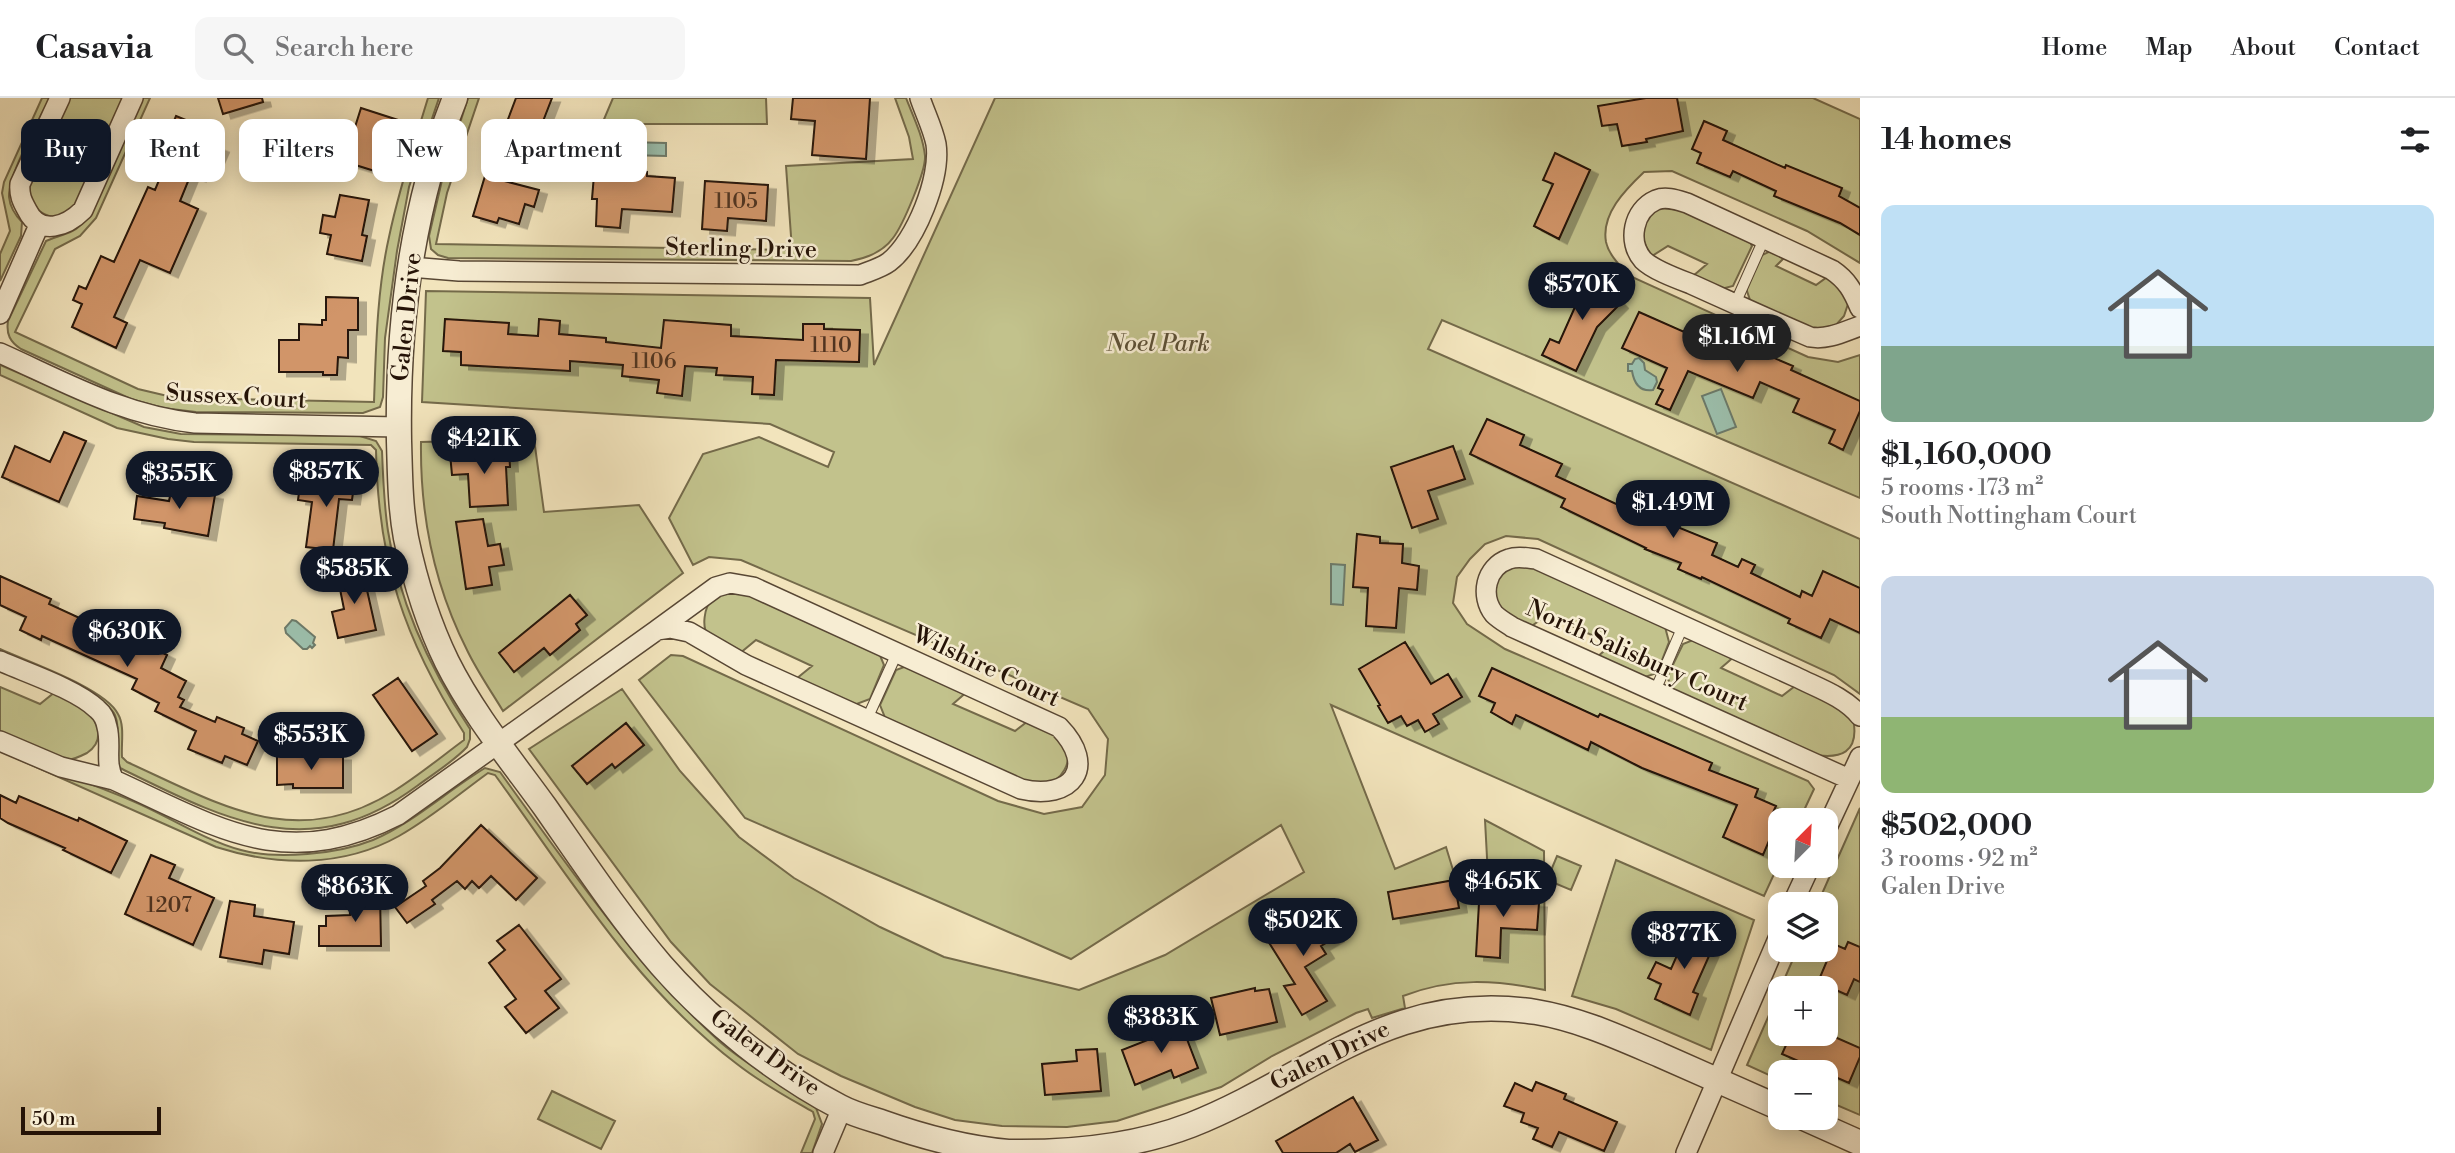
<!DOCTYPE html>
<meta charset="utf-8">
<style>
body{margin:0;font-family:"Libre Bodoni",serif;background:#f6f6f6;color:#202124;height:100vh;display:flex;flex-direction:column;font-size:26px;white-space:nowrap}
*{box-sizing:border-box;margin:0}
p{font-size:23px;color:#757577}
.icon{flex:none;width:38px;height:38px;fill:none;stroke:currentColor;stroke-width:2;stroke-linecap:round;stroke-linejoin:round}
.map{position:relative;flex:1;overflow:hidden}
.side{display:flex;flex-direction:column;background:#fff;width:595px}
.side>*{flex:none}
.banner{position:absolute;left:21px;top:21px;width:665px;height:63px;display:flex;gap:14px}
.needle{width:46px;rotate:24deg}
.buttons{position:absolute;left:1768px;top:710px;display:grid;gap:14px}
.buttons a{display:grid;place-items:center;width:70px;height:70px;border-radius:14px;background:#fff;box-shadow:0 4px 18px #0003;font-size:35px}
.scale{position:absolute;left:21px;bottom:18px;width:140px;box-sizing:border-box;padding-left:7px;border:4px solid #251307;border-top:0;font-size:19px;line-height:24px;white-space:nowrap;color:#251307;-webkit-text-stroke:5px #f7edd3;paint-order:stroke}
.price{position:absolute;translate:-50% -60px;padding:0 16px;border-radius:24px;background:#111827;color:#fff;font-size:23px;line-height:46px;filter:drop-shadow(0 2px 4px #0008)}
.price::after{content:'';position:absolute;left:50%;top:42px;width:21px;height:16px;margin-left:-10px;background:inherit;clip-path:polygon(0 0,100% 0,50% 100%)}
.price.current{background:#222;color:#fff}
ul{padding:0;list-style:none}
li{display:grid;align-content:center;gap:14px;height:371px;padding:0 21px}
li span{display:grid;place-items:center;height:217px;border-radius:14px;color:#555}
li>.icon{margin-inline-start:auto}
span .icon{width:126px;height:126px;fill:#fffc;stroke-width:1}
li b{font-size:30px}
h2{display:flex;justify-content:space-between;align-items:center;height:84px;padding:0 21px;font-size:30px}
.chip{padding:0 24px;border-radius:14px;background:#fff;box-shadow:0 4px 18px #0003;font-size:24px;line-height:63px}
.chip.current{background:#111827;color:#fff}
header{display:flex;align-items:center;gap:42px;box-sizing:border-box;height:98px;padding:0 35px;background:#fff;border-bottom:2px solid #e0e0e0}
header strong{font-size:33px}
nav{display:flex;gap:38px;margin-inline-start:auto;font-size:24px}
.search{width:490px;height:63px;background:#f6f6f6;display:flex;align-items:center;gap:18px;box-sizing:border-box;padding:0 24px;border-radius:14px;color:#757577;font-size:26px}
main{display:flex;flex:1;min-height:0}
.map>svg:first-child{display:block}
.green{fill:#c2c28c;stroke:#746a4a;stroke-width:2}
.water{fill:#9cbfac;stroke:#6c7a6a;stroke-width:2}
.building{fill:#d19569;stroke:#251307;stroke-width:2;filter:url(#shadow)}
.lines{fill:none;stroke-linecap:round;stroke-linejoin:round}
.service-casing{stroke:#584734;stroke-width:12}
.minor-casing{stroke:#584734;stroke-width:22}
.tertiary-casing{stroke:#584734;stroke-width:27}
.service{stroke:#f7edd3;stroke-width:10}
.minor{stroke:#f7edd3;stroke-width:19}
.tertiary{stroke:#f7edd3;stroke-width:24}
.labels{text-anchor:middle;dominant-baseline:central;stroke-width:5;stroke-linejoin:round;paint-order:stroke}
.number-label{font-size:21px;fill:#503420}
.street-label{font-size:24px;fill:#251307;stroke:#f7edd3}
.park-label{font-size:24px;font-style:italic;fill:#5c5036;stroke:#f7edd3}
</style>
<header>
<strong>Casavia</strong>
<div class="search"><svg class="icon" aria-label="search" viewBox="0 0 24 24"><circle cx="10" cy="10" r="6"/><path d="M15 15l6 6"/></svg>Search here</div>
<nav><a>Home</a><a>Map</a><a>About</a><a>Contact</a></nav>
</header>
<main>
<div class="map">
<svg width="1860" height="1055" viewBox="0 0 1860 1055">
<defs>
<filter id="shadow"><feDropShadow dx="8" dy="4.5" stdDeviation="0" flood-color="#0004"/></filter>
</defs>
<rect width="100%" height="100%" fill="#f2e4bc"/>
<filter id="stains"><feTurbulence type="fractalNoise" baseFrequency=".00286" numOctaves="4"/><feColorMatrix values="0 0 0 0 .2 0 0 0 0 .09 0 0 0 0 .02 0 0 0 .5 -.17"/></filter>
<radialGradient id="worn" r=".72"><stop offset=".6" stop-color="#630" stop-opacity="0"/><stop offset="1" stop-color="#630" stop-opacity=".3"/></radialGradient>
<path class="green" d="M42,0H50C39,22 8,77 9,99C10,109 16,118 22,124L21,138L0,183V156L10,133L2,95L4,84Z
M68,0H124L76,107C59,133 24,113 30,85Z
M143,0H150L96,120L80,138L55,151L15,234L138,291L176,300L374,304C376,249 377,192 389,139C399,91 414,46 428,0H439L409,89L397,153L385,240L383,299L380,309L363,315L196,314L163,310L131,301L21,251C10,244 6,236 8,223L46,143C69,133 75,138 90,115Z
M468,0H479L447,95L436,146L792,152L786,68L913,61L909,39L895,0H906C913,18 923,38 925,58C926,73 903,127 893,140C883,154 867,160 851,163L448,160L438,157L431,151L429,138L443,78Z
M613,0H766L767,26H602Z
M995,0H1813L1860,21V165L1807,133L1672,73L1644,74C1625,92 1601,116 1606,144C1609,158 1622,170 1632,179L1808,259L1838,264L1860,257V400L1442,222L1428,251L1860,441V596L1834,577L1538,441L1506,438L1485,446L1470,461L1457,479L1453,505L1467,526L1505,551L1808,683L1814,691L1799,723H1780V763L1764,798L1331,607L1395,771L1446,749L1461,798L1489,797L1485,722L1544,753L1545,892C1495,882 1452,879 1403,898L1405,910L1372,920L1368,911L1356,915L1272,958L1221,989L1117,1023L1067,1029L1002,1028L955,1022L915,1009L841,978L798,956L710,886L671,844L529,651L622,591L680,673L739,739L794,780L880,829L944,859L1079,892L1165,857L1304,774L1281,727L1071,861L745,720L639,582L671,557L683,558L998,703L1044,716L1082,709L1105,677L1108,641L1088,611L741,462L709,459L693,467L669,420L703,356L759,339L828,369L834,354L770,326L422,304L426,193L870,200L874,267Z
M1662,104L1747,137L1752,148L1733,188L1721,191L1693,178L1707,166L1668,148L1652,158C1641,143 1642,135 1646,117Z
M1775,151L1787,157L1776,168L1816,187L1830,177L1849,203L1844,218L1836,227L1814,232L1751,205L1746,190L1760,158Z
M0,267L144,329L181,336L360,338L376,343L382,353C383,380 384,407 388,433C399,505 430,571 470,631V641L467,649C453,664 433,676 417,688C309,768 226,722 120,670C109,651 123,637 115,617C107,597 23,566 0,555V551C28,564 105,590 118,616C125,628 121,645 122,659L127,664C220,706 295,755 394,693C418,678 441,659 464,642V635C404,541 378,464 376,352L371,347L194,344L168,341L117,330L0,277Z
M534,341L544,414L639,407L683,475L503,613C491,593 477,573 467,552C434,487 420,417 421,344Z
M1527,465L1664,525L1669,544L1657,575L1642,580L1596,560L1612,546L1547,517L1529,530C1517,522 1493,511 1494,493C1495,486 1501,477 1504,471Z
M740,492L877,550L884,567L870,601L854,607L796,581L812,568L756,542L739,556C730,551 716,546 709,539C701,530 704,508 713,501C719,496 732,494 740,492Z
M1698,540L1736,557L1721,570L1782,598L1799,585L1853,620C1860,655 1841,662 1810,656L1674,594L1667,579L1683,546Z
M912,566L969,592L953,606L1015,633L1032,620C1044,627 1060,635 1066,648C1073,663 1062,684 1045,685C1038,686 1030,684 1023,683L886,622L880,607L896,572Z
M0,589L40,606L55,594C62,597 73,600 80,605C96,617 108,641 87,655C81,658 73,662 67,662C55,661 14,641 0,635Z
M0,653C45,669 91,685 135,704C170,719 204,742 241,752C277,762 338,756 373,742C413,725 447,693 485,670L500,674C568,768 633,864 719,943C745,966 787,990 816,1010L822,1026L812,1055H801L815,1021L813,1014C787,999 761,985 737,966C636,890 568,777 495,677L488,675C459,696 431,720 399,738C342,770 276,768 216,749Z
M1860,710V1017L1825,1002V975H1780V982L1747,967L1780,892V936H1825V891H1780L1797,852H1825V807H1817Z
M1557,758L1581,768L1571,792L1547,782Z
M1616,762L1754,822L1711,952L1616,911L1572,898Z
M552,993L615,1023L601,1051L538,1021Z"/>
<path class="water" d="M627,44L666,45V58L627,57Z
M1639,260L1644,265L1645,272L1656,279L1657,284L1653,292C1640,294 1634,285 1632,273H1628V266H1632L1635,261Z
M1721,291L1736,329L1717,336L1702,298Z
M1331,466L1345,467L1343,507L1331,506Z
M292,522L296,523L315,539L313,545L315,547L312,550L310,548L307,551H303L286,535L285,530Z
M1529,762L1533,766L1534,772L1531,778L1500,780V767L1503,763Z"/>
<path class="building" d="M218,0H262L263,4L223,16Z
M516,0H552L533,49L505,37L510,25L507,24Z
M793,0H870L866,61L812,57L815,23L791,21Z
M1646,0H1677L1683,33L1646,41L1647,44L1622,48L1617,26L1602,28L1598,8Z
M361,10L398,22L381,75L349,65L355,45L343,42L348,27L355,29Z
M176,18L203,29L198,41L221,50L214,66L205,62L198,79L191,76L180,103L198,111L170,175L140,162L114,219L127,225L116,250L72,229L82,206L73,202L79,188L86,191L101,158L114,164L148,89L155,92L174,46L166,42Z
M1704,23L1727,33L1723,42L1785,70L1786,67L1842,90L1839,98L1860,110V137L1840,125L1774,98L1776,93L1733,73L1730,79L1697,65L1701,55L1692,51Z
M1555,55L1590,72L1559,141L1534,128L1553,86L1543,82Z
M629,72L647,74V78L675,80L672,114L622,111L620,130L596,128L597,101H592L594,77L628,80Z
M485,78L539,92L534,109L525,106L519,126L499,120L497,125L473,118Z
M705,83L768,87L766,123L728,120L727,133L702,131Z
M340,97L369,102L362,137L367,138L362,163L327,156L331,137L320,135L323,117L335,119Z
M1590,174L1620,206L1597,229L1576,273L1542,257L1550,241L1559,245L1575,209L1565,200Z
M326,199L358,200V232H348V260L338,259L337,277H323V274H279V242H299V226L322,227V222H326Z
M1639,214L1684,234L1685,231L1720,247L1722,243L1751,255L1753,251L1793,268L1791,272L1860,303V313L1843,352L1829,345L1835,332L1793,314L1799,301L1760,284L1753,300L1688,273L1670,312L1656,306L1663,292L1658,290L1667,270L1622,250Z
M445,221L509,225L508,236L538,238L539,221L560,223L559,236L606,240V244L661,250L664,222L731,227V238L803,242V226H824V231L860,232L859,264L776,262L774,297L752,296L753,279L716,277L717,270L685,268L682,298L657,295L659,282L622,278L623,267L570,263V273L461,267V254L443,253Z
M1487,321L1524,337L1520,347L1562,366L1556,378L1657,425L1658,421L1717,445L1712,457L1738,469L1742,461L1755,467L1751,475L1800,499L1802,493L1812,498L1823,473L1860,490V535L1830,521L1821,540L1788,525L1790,521L1702,479L1701,481L1678,471L1681,465L1645,451L1646,450L1561,409L1565,401L1470,356Z
M64,334L86,343L59,404L2,379L15,348L50,364Z
M1453,348L1465,381L1428,393L1438,421L1412,430L1391,369Z
M509,352L510,369H506L508,407L470,409L468,376L452,377L450,355Z
M325,376L355,380L352,402L339,401L333,452L306,449L312,404L298,402L300,387L323,390Z
M172,389L215,397L208,438L164,430L165,425L134,421L137,398L169,403Z
M483,421L488,448L500,446L504,467L489,469L492,487L466,491L456,424Z
M1357,436L1380,439V445L1403,446L1402,465L1419,468L1417,492L1399,490L1396,530L1366,528L1368,490L1353,489Z
M362,470L376,532L338,540L332,514L344,511L337,476Z
M0,478L51,501L49,506L151,553L153,550L167,557L161,570L186,583L178,599L184,602L180,609L215,624L217,619L244,630L242,636L258,643L247,667L225,658L222,665L188,651L196,633L155,613L159,605L132,591L137,581L42,538L41,542L20,532L26,519L0,507Z
M570,497L587,517L576,526L580,532L550,557L544,550L514,574L499,555Z
M1405,544L1431,586L1448,576L1462,599L1433,616L1439,626L1425,634L1418,622L1407,628L1401,618L1388,625L1378,608L1380,607L1359,571Z
M1492,570L1598,619L1600,616L1712,665L1709,672L1758,691L1755,699L1776,708L1770,721L1777,724L1763,757L1723,739L1737,707L1642,670L1591,644L1588,652L1516,617L1512,626L1491,614L1495,605L1479,598Z
M398,580L437,636L412,653L373,597Z
M626,625L644,647L615,670L612,666L587,686L572,668Z
M277,658H343V690H293V686L277,687Z
M0,697L16,705L19,698L78,723L79,720L127,743L111,775L63,752L65,750L8,725L0,720Z
M481,727L537,780L516,802L491,778L479,790L472,783L465,791L457,783L432,802L435,806L407,825L395,809L426,788L423,783L440,770Z
M151,757L175,767L169,780L214,800L193,847L125,816Z
M1454,782L1459,810L1393,821L1388,794Z
M1494,783L1516,785L1515,803L1539,805L1537,832L1501,830L1500,860L1476,858L1479,805H1493Z
M349,796H380L381,848H319V828H326V818L350,817Z
M230,803L255,807L254,818L294,824L289,856L264,852L262,866L220,859Z
M1313,813L1319,822L1323,819L1336,839L1321,848L1326,856L1305,869L1327,903L1302,917L1284,888L1295,886L1268,843Z
M519,827L561,881L545,893L559,910L526,935L505,909L516,901L489,865L505,852L497,843Z
M1690,828L1717,840L1693,894L1698,896L1690,917L1655,901L1661,886L1648,880L1656,864L1671,871Z
M1848,844L1860,849V884L1854,881L1847,897L1818,884L1834,846L1845,851Z
M1255,890V893L1269,891L1277,924L1220,937L1211,900Z
M1180,923L1198,970L1174,980L1171,972L1135,987L1122,952L1163,936L1161,931Z
M1791,936H1828L1860,950V959L1849,985L1782,956Z
M1097,951L1101,993L1045,997L1042,966L1077,963L1076,952Z
M1536,984L1566,996L1564,1001L1617,1024L1604,1053L1559,1034L1552,1049L1533,1041L1538,1030L1521,1024L1524,1015L1504,1008L1515,985L1532,993Z
M1353,999L1378,1042L1355,1054L1350,1046L1336,1055H1283L1276,1043Z"/>
<g class="lines">
<g class="service-casing">
<path id="service" d="M1735,206L1764,141
M1655,593L1683,528
M867,621L897,555"/>
</g>
<g class="minor-casing">
<path id="minor" d="M60,0L20,86C19,97 22,103 27,112C40,139 67,128 83,112L133,0
M410,169L459,173L860,177C870,173 881,170 889,164C916,143 941,79 936,46C933,31 925,15 920,0
M1860,210C1853,193 1847,182 1832,172L1687,105C1677,102 1666,98 1656,102C1633,112 1627,144 1643,162C1653,172 1678,181 1691,186C1731,204 1770,222 1810,239C1828,242 1843,234 1860,228
M0,216L39,127
M0,255C65,284 122,317 195,325L399,329
M730,485L753,489L1059,629C1098,669 1072,703 1021,691L746,567L689,534L670,530L657,532L716,489Z
M0,563C27,575 76,591 97,611C103,616 106,623 107,629C112,647 104,665 114,682L61,669L0,643
M1849,681L1512,529C1506,525 1499,521 1494,516C1480,498 1485,469 1509,461C1517,458 1527,460 1536,461L1796,579C1818,590 1845,599 1860,618
M114,682C219,730 284,775 398,717L657,532
M1825,734L1860,659
M1792,807L1810,768
M823,1055L842,1010
M1686,1055L1780,836"/>
</g>
<g class="tertiary-casing">
<path id="tertiary" d="M455,0C412,108 397,226 399,343C400,375 400,408 406,440C415,483 428,525 447,564C473,616 511,662 545,709C582,762 619,818 661,867C709,922 776,976 840,1009C853,1016 868,1020 881,1024C923,1039 964,1050 1008,1054C1069,1055 1134,1049 1191,1027C1314,978 1391,892 1536,914C1579,921 1620,940 1660,957C1700,975 1740,992 1780,1010
M1804,1020L1860,1045"/>
</g>
<use href="#service" class="service"/>
<use href="#minor" class="minor"/>
<use href="#tertiary" class="tertiary"/>
</g>
<g class="labels">
<g class="number-label">
<text x="736" y="104">1105</text>
<text x="831" y="248">1110</text>
<text x="654" y="264">1106</text>
<text x="169" y="808">1207</text>
</g>
<g class="street-label">
<text transform="translate(741 151) rotate(1)">Sterling Drive</text>
<text transform="translate(407 219) rotate(-84)">Galen Drive</text>
<text transform="translate(236 299) rotate(3)">Sussex Court</text>
<text transform="translate(1637 558) rotate(24)">North Salisbury Court</text>
<text transform="translate(986 569) rotate(25)">Wilshire Court</text>
<text transform="translate(765 955) rotate(36)">Galen Drive</text>
<text transform="translate(1330 958) rotate(-26)">Galen Drive</text>
</g>
<g class="park-label">
<text x="1158" y="246">Noel Park</text>
</g>
</g>
<rect width="100%" height="100%" filter="url(#stains)"/>
<rect width="100%" height="100%" fill="url(#worn)"/>
</svg>
<div class="buttons">
<a><svg class="needle" viewBox="-14 -14 28 28"><path d="M0-13l5 13h-10z" fill="#e53935"/><path d="M0 13l5-13h-10z" fill="#757577"/></svg></a>
<a><svg class="icon" aria-label="layers" viewBox="0 0 24 24"><path d="M12 4l9 5-9 5-9-5zM3 14l9 5 9-5"/></svg></a>
<a>+</a>
<a>−</a>
</div>
<div class="scale">50 m</div>
<b class="price" style="left:1582px;top:224px">$570K</b>
<b class="price current" style="left:1737px;top:276px">$1.16M</b>
<b class="price" style="left:484px;top:378px">$421K</b>
<b class="price" style="left:326px;top:411px">$857K</b>
<b class="price" style="left:179px;top:413px">$355K</b>
<b class="price" style="left:1673px;top:442px">$1.49M</b>
<b class="price" style="left:354px;top:508px">$585K</b>
<b class="price" style="left:127px;top:571px">$630K</b>
<b class="price" style="left:311px;top:674px">$553K</b>
<b class="price" style="left:1503px;top:821px">$465K</b>
<b class="price" style="left:355px;top:826px">$863K</b>
<b class="price" style="left:1303px;top:860px">$502K</b>
<b class="price" style="left:1684px;top:873px">$877K</b>
<b class="price" style="left:1161px;top:957px">$383K</b>
<div class="banner">
<a class="chip current">Buy</a>
<a class="chip">Rent</a>
<a class="chip">Filters</a>
<a class="chip">New</a>
<a class="chip">Apartment</a>
</div>
</div>
<section class="side">
<h2>14 homes<svg class="icon" aria-label="filters" viewBox="0 0 24 24"><path d="M4 7h16M4 17h16"/><circle cx="9" cy="7" r="2"/><circle cx="15" cy="17" r="2"/></svg></h2>
<ul>
<li><span style="background:linear-gradient(#bfe0f5 65%,#7fa58c 0)"><svg class="icon" aria-label="home" viewBox="0 0 24 24"><path d="M3 11l9-7 9 7M6 9v11h12V9"/></svg></span><div><b>$1,160,000</b><p>5 rooms · 173 m²</p><p>South Nottingham Court</p></div></li>
<li><span style="background:linear-gradient(#c9d6e8 65%,#8fb573 0)"><svg class="icon" aria-label="home" viewBox="0 0 24 24"><path d="M3 11l9-7 9 7M6 9v11h12V9"/></svg></span><div><b>$502,000</b><p>3 rooms · 92 m²</p><p>Galen Drive</p></div></li>
</ul>
</section>
</main>
